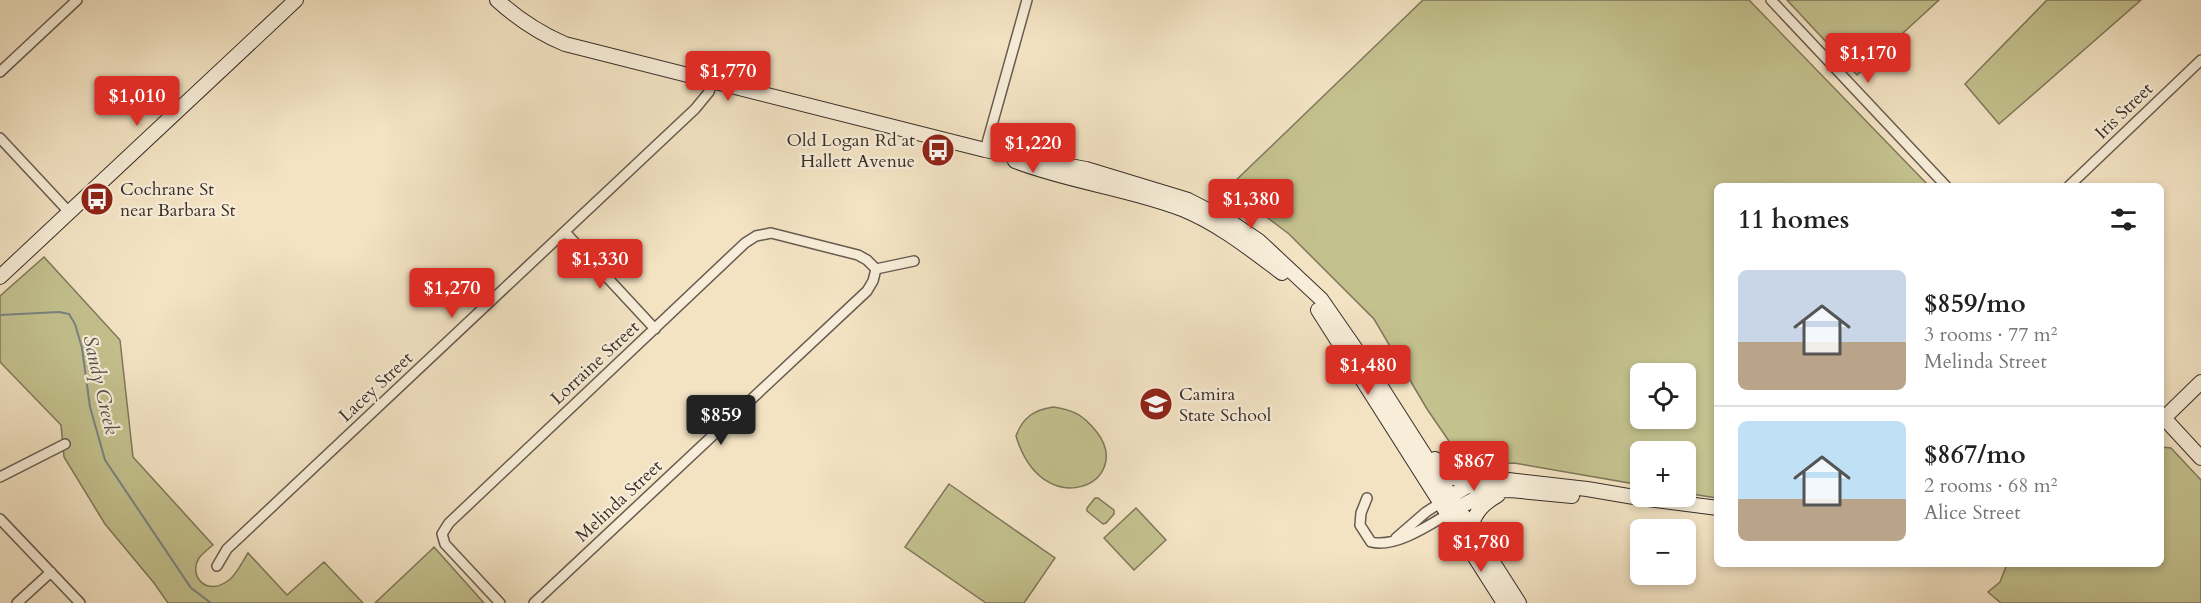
<!DOCTYPE html>
<meta charset="utf-8">
<style>
body{margin:0;font-family:Cardo,serif;background:#f2f2f2;color:#222;height:100vh;display:flex;flex-direction:column;font-size:22px;white-space:nowrap}
*{box-sizing:border-box;margin:0}
p{font-size:20px;color:#767676}
.icon{flex:none;width:33px;height:33px;fill:none;stroke:currentColor;stroke-width:2;stroke-linecap:round;stroke-linejoin:round}
.map{position:relative;flex:1;overflow:hidden}
.drawer{position:absolute;left:1714px;top:183px;width:450px;height:384px;display:flex;flex-direction:column;background:#fff;border-radius:9px;box-shadow:0 3px 9px #0003}
.drawer>*{flex:none}
.controls{position:absolute;left:1630px;top:363px;display:grid;gap:12px}
.controls a{display:grid;place-items:center;width:66px;height:66px;border-radius:9px;background:#fff;box-shadow:0 3px 9px #0003;font-size:30px}
.price{position:absolute;translate:-50% -51px;padding:0 14px;border-radius:6px;background:#d93025;color:#fff;font-size:20px;line-height:39px;filter:drop-shadow(0 2px 3px #0008)}
.price::after{content:'';position:absolute;left:50%;top:36px;width:18px;height:14px;margin-left:-9px;background:inherit;clip-path:polygon(0 0,100% 0,50% 100%)}
.price.current{background:#222;color:#fff}
ul{padding:0;list-style:none}
li{display:flex;align-items:center;gap:18px;height:150px;padding:0 24px}
li+li{border-top:2px solid #e0e0e0}
li span{display:grid;place-items:center;flex:none;width:168px;height:120px;border-radius:9px;color:#555}
li>.icon{margin-inline-start:auto}
span .icon{width:72px;height:72px;fill:#fffc;stroke-width:1}
li b{font-size:26px}
h2{display:flex;justify-content:space-between;align-items:center;height:72px;padding:0 24px;font-size:26px}
.map>svg:first-child{display:block}
.green{fill:#c3c18e;stroke:#7e785c;stroke-width:1.5;fill-rule:evenodd}
.lines{fill:none;stroke-linecap:round;stroke-linejoin:round}
.stream{stroke:#788383;stroke-width:2}
.street-casing{stroke:#685b50;stroke-width:12}
.secondary-casing{stroke:#3a2e29;stroke-width:16}
.street{stroke:#f7edd8;stroke-width:9}
.secondary{stroke:#f7edd8;stroke-width:14}
.labels{text-anchor:middle;dominant-baseline:central;stroke-width:4.5;stroke-linejoin:round;paint-order:stroke}
.street-label{font-size:18px;fill:#3a2e29;stroke:#f7edd8}
.poi-label{font-size:18px;fill:#3a2e29;stroke:#f7edd8;text-anchor:start}
.water-label{font-size:20px;font-style:italic;fill:#54514e;stroke:#f7edd8}
</style>
<div class="map">
<svg width="2201" height="603" viewBox="0 0 2201 603">
<rect width="100%" height="100%" fill="#f3e3c3"/>
<filter id="stains"><feTurbulence type="fractalNoise" baseFrequency=".00333" numOctaves="4"/><feColorMatrix values="0 0 0 0 .2 0 0 0 0 .09 0 0 0 0 .02 0 0 0 .5 -.17"/></filter>
<radialGradient id="worn" r=".72"><stop offset=".6" stop-color="#630" stop-opacity="0"/><stop offset="1" stop-color="#630" stop-opacity=".3"/></radialGradient>
<path class="green" d="M1423,0H1749L1929,186H1718L1717,498L1686,493V452H1641V485L1514,463L1466,466L1427,409L1374,319L1289,234L1228,188ZM1641,374H1686V418H1641Z
M1787,0H1939L1857,75Z
M2047,0H2141L1999,124L1965,84Z
M44,257L120,340L133,457L213,545C208,549 202,554 199,558C188,575 206,598 229,580C237,574 242,562 248,553L287,595L324,562L363,603H168L154,583L105,524L64,457L61,425L0,362V296Z
M1053,407C1074,410 1083,415 1096,431C1137,482 1043,526 1016,436C1023,417 1034,410 1053,407Z
M2162,447L2171,448L2201,480V603H2001L1988,592L2000,582L2007,564H2162Z
M949,484L1055,558L1024,603H986L905,547Z
M1095,498H1098L1114,510V514L1106,523L1103,524L1087,511V508Z
M1136,508L1166,540L1134,570L1104,538Z
M434,547L484,603H375L429,552Z"/>
<g class="lines">
<path class="stream" d="M0,315L59,312L69,314L75,324L82,348L90,407L105,460L191,588L211,603"/>
<g class="street-casing">
<path id="street" d="M1771,0L1946,186
M0,72L77,0
M0,138L69,212
M985,150L1027,0
M2069,186L2201,60
M565,232L655,329
M0,477L65,444
M1367,498L1361,513L1360,525L1371,542C1395,548 1428,526 1448,514
M0,519L80,603
M1396,538L1426,512L1440,503
M217,566L227,549L695,109L709,92L712,82
M17,603L51,572
M500,603L445,544L442,534L449,523L745,243L756,236L771,233L858,255L867,260L876,269L914,261
M534,603L867,291L873,281L876,269"/>
</g>
<g class="secondary-casing">
<path id="secondary" d="M497,0C518,19 539,33 565,44L985,150L1086,169L1188,200L1231,222L1259,241L1321,299L1371,371L1519,603
M1015,161C1069,182 1127,188 1182,209C1219,224 1250,249 1282,273
M0,277L296,0
M1318,310L1504,603
M2164,418L2201,458
M2162,420L2201,382
M1435,459L1454,478L1477,482
M1444,500L1466,487L1500,479L1587,489L1640,498L1718,508
M1452,511L1490,491L1510,490L1572,496
M1471,526C1476,511 1484,503 1498,495"/>
</g>
<use href="#street" class="street"/>
<use href="#secondary" class="secondary"/>
</g>
<defs>
<g id="bus-disc" transform="scale(1.725)"><circle r="9.5" fill="#8f2418" stroke="#f7edd8"/><path d="M-5-6H5V4H4V6H2V4H-2V6H-4V4H-5ZM-3.5-4V0h7V-4ZM-3.5 1.2v1.5H-2V1.2ZM2 1.2v1.5H3.5V1.2Z" fill="#fff"/></g>
<g id="school-disc" transform="scale(1.725)"><circle r="9.5" fill="#8f2418" stroke="#f7edd8"/><path d="M0-5L7-2L0 1L-7-2ZM-4 1L0 2.5L4 1V4Q0 6-4 4Z" fill="#fff"/></g>
</defs>
<g fill-rule="evenodd">
<use href="#bus-disc" x="938" y="150"/>
<use href="#bus-disc" x="97" y="199"/>
<use href="#school-disc" x="1156" y="404"/>
</g>
<g class="labels">
<g class="street-label">
<text transform="translate(2124 111) rotate(-44)">Iris Street</text>
<text transform="translate(595 363) rotate(-43)">Lorraine Street</text>
<text transform="translate(376 387) rotate(-43)">Lacey Street</text>
<text transform="translate(619 501) rotate(-43)">Melinda Street</text>
</g>
<g class="poi-label">
<text x="915" y="140" text-anchor="end">Old Logan Rd at<tspan x="915" dy="21">Hallett Avenue</tspan></text>
<text x="120" y="189">Cochrane St<tspan x="120" dy="21">near Barbara St</tspan></text>
<text x="1179" y="394">Camira<tspan x="1179" dy="21">State School</tspan></text>
</g>
<g class="water-label">
<text transform="translate(101 385) rotate(77)">Sandy Creek</text>
</g>
</g>
<rect width="100%" height="100%" filter="url(#stains)"/>
<rect width="100%" height="100%" fill="url(#worn)"/>
</svg>
<div class="controls">
<a><svg class="icon" aria-label="locate" viewBox="0 0 24 24"><circle cx="12" cy="12" r="6"/><path d="M12 2v4M12 18v4M2 12h4M18 12h4"/></svg></a>
<a>+</a>
<a>−</a>
</div>
<b class="price" style="left:1868px;top:84px">$1,170</b>
<b class="price" style="left:728px;top:102px">$1,770</b>
<b class="price" style="left:137px;top:127px">$1,010</b>
<b class="price" style="left:1033px;top:174px">$1,220</b>
<b class="price" style="left:1251px;top:230px">$1,380</b>
<b class="price" style="left:600px;top:290px">$1,330</b>
<b class="price" style="left:452px;top:319px">$1,270</b>
<b class="price" style="left:1368px;top:396px">$1,480</b>
<b class="price current" style="left:721px;top:446px">$859</b>
<b class="price" style="left:1474px;top:492px">$867</b>
<b class="price" style="left:1481px;top:573px">$1,780</b>
<section class="drawer">
<h2>11 homes<svg class="icon" aria-label="filters" viewBox="0 0 24 24"><path d="M4 7h16M4 17h16"/><circle cx="9" cy="7" r="2"/><circle cx="15" cy="17" r="2"/></svg></h2>
<ul>
<li><span style="background:linear-gradient(#c9d6e8 60%,#b9a48a 0)"><svg class="icon" aria-label="home" viewBox="0 0 24 24"><path d="M3 11l9-7 9 7M6 9v11h12V9"/></svg></span><div><b>$859/mo</b><p>3 rooms · 77 m²</p><p>Melinda Street</p></div></li>
<li><span style="background:linear-gradient(#bfe0f5 65%,#b9a48a 0)"><svg class="icon" aria-label="home" viewBox="0 0 24 24"><path d="M3 11l9-7 9 7M6 9v11h12V9"/></svg></span><div><b>$867/mo</b><p>2 rooms · 68 m²</p><p>Alice Street</p></div></li>
</ul>
</section>
</div>
